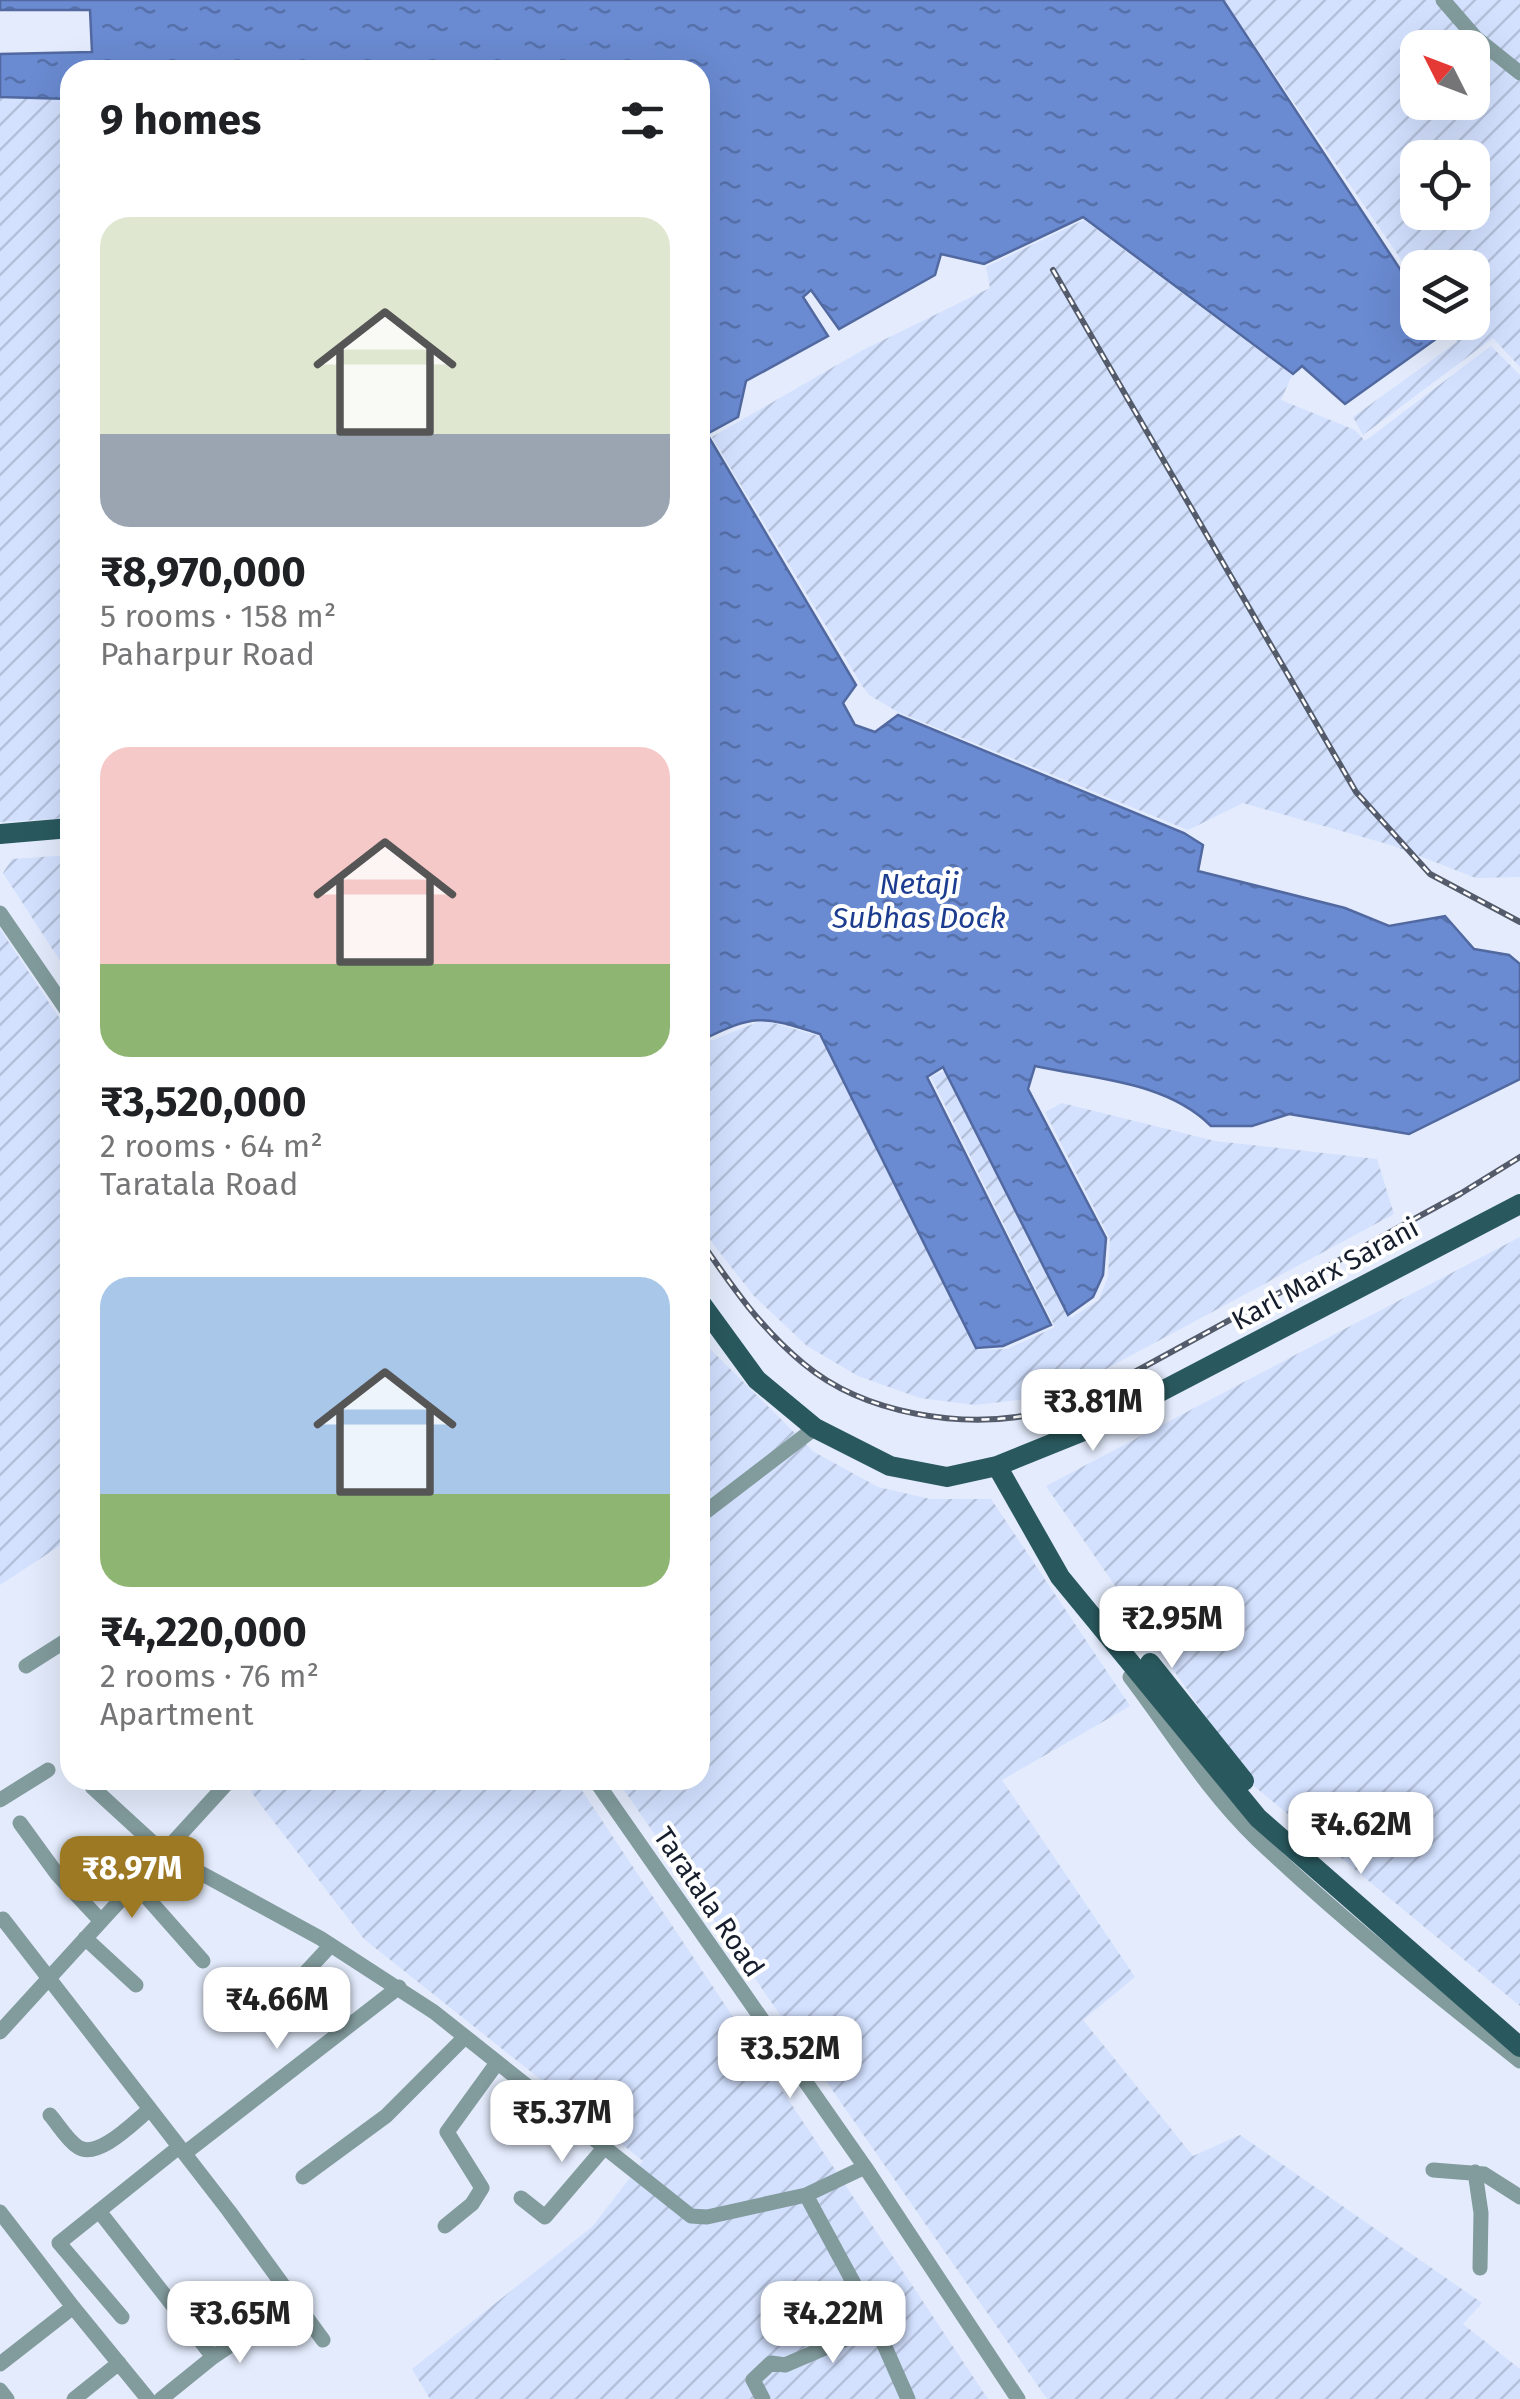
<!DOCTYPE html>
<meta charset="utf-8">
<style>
body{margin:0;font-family:"Fira Sans",sans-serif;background:#f6f6f6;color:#202124;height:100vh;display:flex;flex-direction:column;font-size:38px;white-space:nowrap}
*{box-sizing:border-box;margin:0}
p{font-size:32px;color:#757577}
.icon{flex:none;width:55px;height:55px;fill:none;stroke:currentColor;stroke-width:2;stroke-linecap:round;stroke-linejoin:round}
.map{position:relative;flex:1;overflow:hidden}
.side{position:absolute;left:60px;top:60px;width:650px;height:1730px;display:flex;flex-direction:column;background:#fff;border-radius:30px;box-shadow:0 10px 40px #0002}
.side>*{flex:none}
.needle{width:65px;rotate:312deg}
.buttons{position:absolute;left:1400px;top:30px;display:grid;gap:20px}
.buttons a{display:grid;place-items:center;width:90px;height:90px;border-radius:20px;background:#fff;box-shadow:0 10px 40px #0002;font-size:50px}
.price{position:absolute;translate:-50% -85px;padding:0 22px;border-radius:20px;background:#fff;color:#222;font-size:32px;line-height:65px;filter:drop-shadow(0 2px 5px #0008)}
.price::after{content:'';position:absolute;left:50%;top:60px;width:30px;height:22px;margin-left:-15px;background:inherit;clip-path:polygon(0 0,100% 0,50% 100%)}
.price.current{background:#9d7924;color:#fff}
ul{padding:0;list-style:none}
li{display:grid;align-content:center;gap:20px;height:530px;padding:0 40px}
li span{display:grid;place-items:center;height:310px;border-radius:30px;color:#555}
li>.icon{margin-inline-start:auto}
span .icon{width:180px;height:180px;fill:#fffc;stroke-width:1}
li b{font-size:42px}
h2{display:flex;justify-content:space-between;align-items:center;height:120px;padding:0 40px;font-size:42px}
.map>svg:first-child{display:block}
.industrial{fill:url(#industrial-furrows);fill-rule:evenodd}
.water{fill:url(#water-ripples);stroke:#5169a0;stroke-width:2.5}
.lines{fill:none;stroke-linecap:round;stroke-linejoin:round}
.minor{stroke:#829b9d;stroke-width:15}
.major{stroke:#29595e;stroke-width:20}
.rail-casing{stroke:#545c6b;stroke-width:6}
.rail{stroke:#fff;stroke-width:2.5;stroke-dasharray:8;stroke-linecap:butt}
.labels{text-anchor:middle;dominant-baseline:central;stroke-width:8;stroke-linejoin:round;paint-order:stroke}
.street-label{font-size:28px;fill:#161d2c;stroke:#fff}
.water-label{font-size:30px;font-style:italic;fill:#1c3c8f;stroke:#fff}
</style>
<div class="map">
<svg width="1520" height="2399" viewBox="0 0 1520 2399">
<defs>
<pattern id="industrial-furrows" width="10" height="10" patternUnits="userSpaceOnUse" patternTransform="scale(2.5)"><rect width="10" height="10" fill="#d3e1ff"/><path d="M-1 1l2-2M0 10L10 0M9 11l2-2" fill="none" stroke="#b4c1db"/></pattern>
<pattern id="water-ripples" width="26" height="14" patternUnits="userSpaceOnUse" patternTransform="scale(2.5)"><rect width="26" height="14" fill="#6a8ad1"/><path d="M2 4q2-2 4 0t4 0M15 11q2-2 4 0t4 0" fill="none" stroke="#5670aa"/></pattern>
</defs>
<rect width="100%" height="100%" fill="#e3ebfc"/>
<path class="industrial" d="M1224,0H1439L1520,80V367L1493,338L1363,435L1353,417L1457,342L1444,323L1472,322V268H1418L1417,283ZM1418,48H1472V102H1418ZM1418,158H1472V212H1418Z
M1451,0H1520V65L1479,32Z
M0,97L70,99V818L0,822Z
M1084,220L1292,375L1281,400L1355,430L1365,441L1491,346L1520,375V877L1476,878L1391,845L1243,803L1188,830L898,712L869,695L861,684L712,437L863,350L990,288L986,267Z
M70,855V976L3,873L12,859Z
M0,929L70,1034V1539L0,1585Z
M763,1020L822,1037L979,1350L1007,1349L1055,1327L931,1077L946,1070L1071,1318L1099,1300L1108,1276L1110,1239L1045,1112L1062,1103L1215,1141L1377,1159L1394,1214L1078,1384L1019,1400L975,1405L920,1398L858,1376L807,1346L753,1295L700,1227V1045Z
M1520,1237V2006L1254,1786L1046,1486Z
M700,1339L814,1452L878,1487L930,1499H991L1130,1706L1002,1780L1135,1977L1083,2020L1193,2156L1240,2135L1482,2303L1463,2324L1520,2369V2399H1047L617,1780H700Z
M261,1780H575L988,2399H430L412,2369L592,2227L643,2161L364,1939L251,1792Z"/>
<path class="water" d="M0,0H1223L1417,295L1418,322L1436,323L1443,334L1345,404L1302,366L1293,374L1083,217L984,264L941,254L935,275L839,329L811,290L803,297L828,336L746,381L738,417L707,434L856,685L843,703L855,725L875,732L898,715L1184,833L1203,845L1198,871L1345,908L1389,926L1445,916L1474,949L1509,955L1520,964V1079L1409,1134L1289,1114L1252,1126H1211C1166,1081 1093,1079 1035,1066L1028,1089L1106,1238L1103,1275L1093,1297L1068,1315L943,1067L927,1077L1051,1325L1003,1346L976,1348L820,1034C762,1016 756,1013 700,1041V70H70V99L0,97V54L92,52L90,10H0Z"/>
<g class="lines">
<path class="minor" d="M1443,0L1475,37L1520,73
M0,913L70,1015
M700,1516L815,1428
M26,1666L70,1638
M1130,1677C1172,1732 1207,1791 1257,1839C1340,1918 1430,1990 1520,2061
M595,1780L865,2167L1018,2399
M92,1787L164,1853L320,1938L434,2012L691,2216L707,2217L806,2195L865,2167
M0,1800L48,1770
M20,1823L57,1874L101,1921
M135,1884L203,1961
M3,1919L229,2211L323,2340
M85,1938L136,1985
M267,2014L331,1945
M0,2032L230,1780
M50,2115C58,2124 67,2140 78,2147C98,2160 134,2122 149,2110
M185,2153L399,1987
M1433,2170L1484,2174L1520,2197
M1475,2172L1481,2213L1480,2268
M303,2177L386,2116L465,2037
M806,2195L871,2315L908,2399
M521,2198L545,2217L604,2148
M99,2211L213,2357
M0,2212L73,2307L0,2364
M445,2226L472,2204L482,2188L447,2132L497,2063
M73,2307L148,2399
M122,2317L59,2243L179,2147
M0,2390L7,2399
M74,2399L119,2363
M161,2399L213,2357L295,2301
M763,2399L753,2380L771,2363L785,2365L876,2326"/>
<path class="major" d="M0,834L70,828
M700,1302L757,1380L815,1428L890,1466L947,1477L997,1466L1091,1428L1520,1204
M997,1466L1060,1577L1258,1818L1520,2047
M1150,1663L1244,1781"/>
<g class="rail-casing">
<path id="rail" d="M1053,270L1356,792L1430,874L1520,922
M700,1240C731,1285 761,1329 804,1364C864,1414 963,1430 1039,1413C1071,1405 1101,1389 1131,1374L1460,1194L1520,1157"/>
</g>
<use href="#rail" class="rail"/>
</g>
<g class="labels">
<g class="street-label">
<text transform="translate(1325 1274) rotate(-28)">Karl Marx Sarani</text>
<text transform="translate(709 1902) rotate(56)">Taratala Road</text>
</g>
<g class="water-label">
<text x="919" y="884">Netaji<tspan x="919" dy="34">Subhas Dock</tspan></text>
</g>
</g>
</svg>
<div class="buttons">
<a><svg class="needle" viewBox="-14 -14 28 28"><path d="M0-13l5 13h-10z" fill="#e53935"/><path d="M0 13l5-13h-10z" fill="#757577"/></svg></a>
<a><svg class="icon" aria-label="locate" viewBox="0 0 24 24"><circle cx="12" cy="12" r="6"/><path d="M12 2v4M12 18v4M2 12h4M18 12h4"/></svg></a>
<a><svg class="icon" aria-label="layers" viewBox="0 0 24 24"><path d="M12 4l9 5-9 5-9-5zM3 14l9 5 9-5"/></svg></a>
</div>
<b class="price" style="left:1093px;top:1454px">₹3.81M</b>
<b class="price" style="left:1172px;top:1671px">₹2.95M</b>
<b class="price" style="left:1361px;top:1877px">₹4.62M</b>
<b class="price current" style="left:132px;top:1921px">₹8.97M</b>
<b class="price" style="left:277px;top:2052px">₹4.66M</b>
<b class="price" style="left:790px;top:2101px">₹3.52M</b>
<b class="price" style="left:562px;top:2165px">₹5.37M</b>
<b class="price" style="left:240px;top:2366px">₹3.65M</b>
<b class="price" style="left:833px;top:2366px">₹4.22M</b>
<section class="side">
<h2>9 homes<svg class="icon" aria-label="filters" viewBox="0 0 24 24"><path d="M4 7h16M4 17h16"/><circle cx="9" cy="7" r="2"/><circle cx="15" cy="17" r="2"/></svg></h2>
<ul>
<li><span style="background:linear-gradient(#dfe7d0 70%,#9aa5b1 0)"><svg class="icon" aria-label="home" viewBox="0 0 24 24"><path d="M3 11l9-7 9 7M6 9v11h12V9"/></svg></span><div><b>₹8,970,000</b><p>5 rooms · 158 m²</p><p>Paharpur Road</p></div></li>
<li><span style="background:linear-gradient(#f6c9c9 70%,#8fb573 0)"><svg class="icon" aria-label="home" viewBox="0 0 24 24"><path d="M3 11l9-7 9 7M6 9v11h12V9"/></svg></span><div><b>₹3,520,000</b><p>2 rooms · 64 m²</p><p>Taratala Road</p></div></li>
<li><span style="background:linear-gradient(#a9c7e8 70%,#8fb573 0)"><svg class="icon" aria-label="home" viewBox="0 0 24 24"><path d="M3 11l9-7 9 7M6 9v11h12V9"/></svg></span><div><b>₹4,220,000</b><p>2 rooms · 76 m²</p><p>Apartment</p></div></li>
</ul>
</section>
</div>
